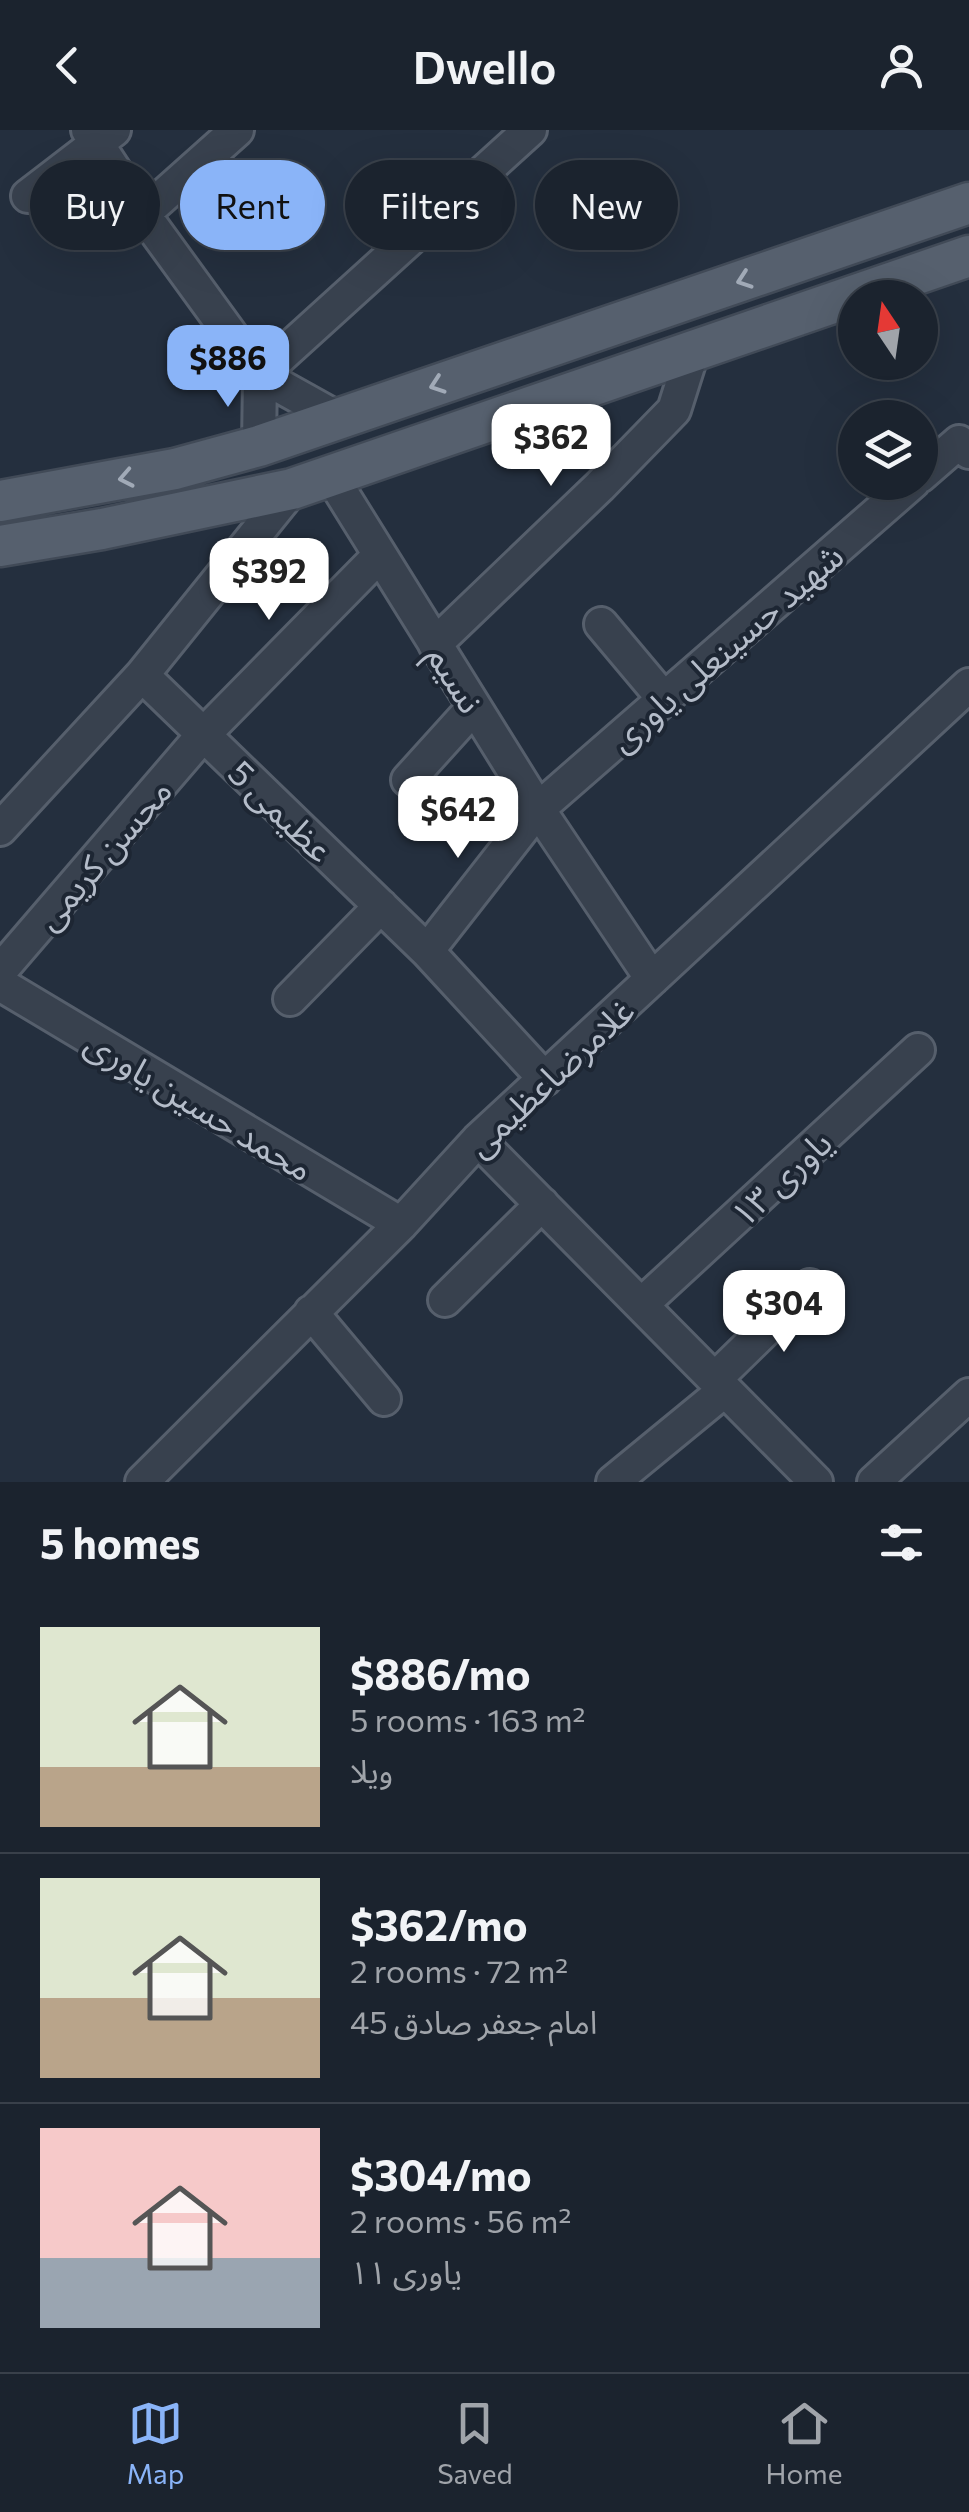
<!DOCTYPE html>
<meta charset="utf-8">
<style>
body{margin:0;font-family:Commissioner,"Noto Sans Arabic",sans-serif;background:#282f3a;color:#f1f3f6;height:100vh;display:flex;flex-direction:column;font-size:38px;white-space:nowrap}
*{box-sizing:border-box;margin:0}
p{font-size:32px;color:#a0a4aa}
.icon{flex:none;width:55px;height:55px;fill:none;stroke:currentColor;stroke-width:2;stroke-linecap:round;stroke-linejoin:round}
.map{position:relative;height:1352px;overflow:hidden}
.side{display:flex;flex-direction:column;background:#1b232e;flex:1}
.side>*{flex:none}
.banner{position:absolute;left:30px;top:30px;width:910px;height:90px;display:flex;gap:20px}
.needle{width:65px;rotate:347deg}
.tools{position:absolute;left:838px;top:150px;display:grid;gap:20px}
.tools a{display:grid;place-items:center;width:100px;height:100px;border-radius:50%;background:#1b232e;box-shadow:0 10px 40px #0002,0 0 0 2px #39404a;font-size:50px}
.price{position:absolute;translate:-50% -85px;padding:0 22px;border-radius:20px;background:#fff;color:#222;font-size:32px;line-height:65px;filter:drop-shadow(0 2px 5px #0008)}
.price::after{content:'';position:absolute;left:50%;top:60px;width:30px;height:22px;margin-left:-15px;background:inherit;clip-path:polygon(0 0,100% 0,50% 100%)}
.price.active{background:#8ab4f8;color:#111}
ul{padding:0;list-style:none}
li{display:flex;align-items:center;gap:30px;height:250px;padding:0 40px}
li+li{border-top:2px solid #39404a}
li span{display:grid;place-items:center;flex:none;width:280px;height:200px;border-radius:0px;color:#555}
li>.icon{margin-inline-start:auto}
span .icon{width:120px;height:120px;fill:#fffc;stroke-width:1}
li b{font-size:42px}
h2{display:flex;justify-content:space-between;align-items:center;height:120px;padding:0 40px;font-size:42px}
.pill{padding:0 35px;border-radius:45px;background:#1b232e;box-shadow:0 10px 40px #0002,0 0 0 2px #39404a;font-size:35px;line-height:90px}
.pill.active{background:#8ab4f8;color:#111}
header{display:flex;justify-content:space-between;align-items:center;height:130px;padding:0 40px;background:#1b232e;font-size:45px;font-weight:600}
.dock{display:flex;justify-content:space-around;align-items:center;height:140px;border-top:2px solid #39404a;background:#1b232e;font-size:28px;color:#a0a4aa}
.dock a{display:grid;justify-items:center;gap:5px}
.dock .active{color:#8ab4f8}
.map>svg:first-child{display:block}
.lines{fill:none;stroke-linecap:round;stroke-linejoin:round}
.minor-casing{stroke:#565f6c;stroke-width:38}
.major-casing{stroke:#414a57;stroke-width:45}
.minor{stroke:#38414e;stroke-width:32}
.major{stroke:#56606e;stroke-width:40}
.oneway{stroke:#a1aab7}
.labels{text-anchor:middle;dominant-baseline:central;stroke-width:8;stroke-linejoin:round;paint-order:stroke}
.street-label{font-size:35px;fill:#b4bcc9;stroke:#1d2633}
</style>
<header><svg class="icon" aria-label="back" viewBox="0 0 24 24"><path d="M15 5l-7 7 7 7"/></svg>Dwello<svg class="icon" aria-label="person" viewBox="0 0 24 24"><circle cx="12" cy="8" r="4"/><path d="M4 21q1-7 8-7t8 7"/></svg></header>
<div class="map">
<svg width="969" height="1352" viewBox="0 0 969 1352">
<rect width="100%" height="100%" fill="#242f3e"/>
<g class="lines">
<g class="minor-casing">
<path id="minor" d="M88,0L143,84L260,245L339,289
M28,66L114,0
M143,84L237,0
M260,245L530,0
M259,316L260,245
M331,346L538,679L652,849
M920,346L959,312L969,322
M601,494L664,569
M435,514L600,356L674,280L693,220
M142,545L427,821L545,949
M408,650L474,577
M0,699L142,545L292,359
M427,821L538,679L913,352
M0,841L203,605L380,425
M0,854L401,1094
M290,869L381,776
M478,1010L816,1352
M445,1170L542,1074
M641,1175L918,920
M311,1182L384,1269
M715,1249L810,1156
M142,1352L401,1094L478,1010L969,555
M613,1352L725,1260
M874,1352L969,1265"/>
</g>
<g class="major-casing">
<path id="major" d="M0,371L175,339L259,316L969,73
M0,416L102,399L292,359L969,126"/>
</g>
<use href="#minor" class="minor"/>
<use href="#major" class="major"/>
</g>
<defs><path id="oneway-chevron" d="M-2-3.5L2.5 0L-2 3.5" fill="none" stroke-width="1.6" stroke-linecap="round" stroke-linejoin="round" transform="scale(2.5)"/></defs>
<g class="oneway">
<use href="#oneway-chevron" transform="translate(744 150) rotate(161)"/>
<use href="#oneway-chevron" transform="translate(437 255) rotate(161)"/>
<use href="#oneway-chevron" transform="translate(126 348) rotate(169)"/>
</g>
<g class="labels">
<g class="street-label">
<text transform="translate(725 516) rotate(-41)">شهید حسینعلی یاوری</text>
<text transform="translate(457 548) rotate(58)">نسیم</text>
<text transform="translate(282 680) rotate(44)">عظیمی 5</text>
<text transform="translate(102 723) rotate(-49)">محسن کریمی</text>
<text transform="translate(549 946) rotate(-43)">غلامرضاعظیمی</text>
<text transform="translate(200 974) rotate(31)">محمد حسین یاوری</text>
<text transform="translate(780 1047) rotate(-43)">یاوری ۱۳</text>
</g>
</g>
</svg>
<div class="tools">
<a><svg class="needle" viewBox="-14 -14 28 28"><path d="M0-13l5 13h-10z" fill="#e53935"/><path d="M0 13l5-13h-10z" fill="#a0a4aa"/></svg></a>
<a><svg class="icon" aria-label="layers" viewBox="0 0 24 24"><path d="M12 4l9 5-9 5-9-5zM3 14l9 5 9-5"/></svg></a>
</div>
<b class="price active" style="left:228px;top:280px">$886</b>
<b class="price" style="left:551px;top:359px">$362</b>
<b class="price" style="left:269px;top:493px">$392</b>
<b class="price" style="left:458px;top:731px">$642</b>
<b class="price" style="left:784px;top:1225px">$304</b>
<div class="banner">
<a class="pill">Buy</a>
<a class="pill active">Rent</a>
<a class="pill">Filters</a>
<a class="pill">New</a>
</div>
</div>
<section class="side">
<h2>5 homes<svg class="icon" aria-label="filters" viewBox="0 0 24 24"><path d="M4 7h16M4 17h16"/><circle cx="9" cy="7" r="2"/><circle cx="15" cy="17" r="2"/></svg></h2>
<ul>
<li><span style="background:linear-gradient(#dfe7d0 70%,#b9a48a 0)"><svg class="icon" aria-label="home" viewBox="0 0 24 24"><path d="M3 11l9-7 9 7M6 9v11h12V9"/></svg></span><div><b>$886/mo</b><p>5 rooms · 163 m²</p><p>ویلا</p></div></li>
<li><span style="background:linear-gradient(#dfe7d0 60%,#b9a48a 0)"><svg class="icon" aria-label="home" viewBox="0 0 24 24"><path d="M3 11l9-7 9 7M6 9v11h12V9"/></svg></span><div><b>$362/mo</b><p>2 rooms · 72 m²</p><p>امام جعفر صادق 45</p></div></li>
<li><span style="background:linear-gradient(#f6c9c9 65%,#9aa5b1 0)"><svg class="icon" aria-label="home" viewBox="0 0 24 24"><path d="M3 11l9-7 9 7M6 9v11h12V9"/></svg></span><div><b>$304/mo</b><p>2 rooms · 56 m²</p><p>یاوری ۱۱</p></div></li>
</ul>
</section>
<nav class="dock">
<a class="active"><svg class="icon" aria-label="map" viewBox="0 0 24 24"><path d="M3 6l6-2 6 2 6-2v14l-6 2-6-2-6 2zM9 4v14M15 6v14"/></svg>Map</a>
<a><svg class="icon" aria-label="saved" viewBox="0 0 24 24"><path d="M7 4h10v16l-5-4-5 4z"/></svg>Saved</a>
<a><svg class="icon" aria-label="home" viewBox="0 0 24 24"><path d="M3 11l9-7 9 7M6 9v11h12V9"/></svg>Home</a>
</nav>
